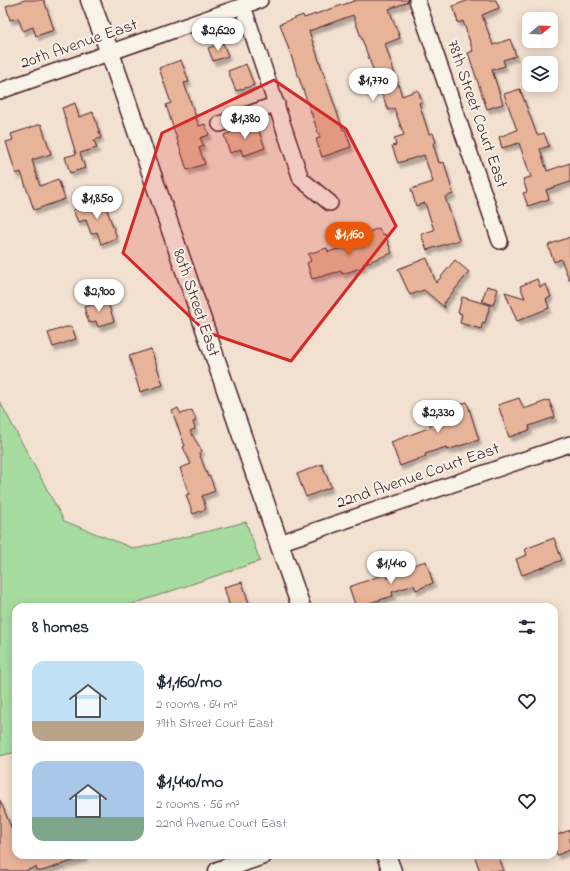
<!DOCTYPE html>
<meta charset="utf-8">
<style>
body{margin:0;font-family:"Indie Flower",sans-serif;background:#f2f2f3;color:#1f2937;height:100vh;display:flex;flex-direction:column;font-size:15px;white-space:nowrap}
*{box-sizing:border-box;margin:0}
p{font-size:13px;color:#747a83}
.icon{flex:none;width:22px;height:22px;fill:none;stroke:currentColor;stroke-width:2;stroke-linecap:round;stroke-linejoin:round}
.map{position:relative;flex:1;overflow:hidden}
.details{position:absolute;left:12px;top:603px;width:546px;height:256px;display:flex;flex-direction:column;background:#fff;border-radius:12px;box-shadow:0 2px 10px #0003}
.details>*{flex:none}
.needle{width:26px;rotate:71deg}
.controls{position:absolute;left:522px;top:12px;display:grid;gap:8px}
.controls a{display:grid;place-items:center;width:36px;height:36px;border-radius:8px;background:#fff;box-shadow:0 2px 10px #0003;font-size:20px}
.price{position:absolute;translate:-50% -34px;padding:0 9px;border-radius:14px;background:#fff;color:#222;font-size:13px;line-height:26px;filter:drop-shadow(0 1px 2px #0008)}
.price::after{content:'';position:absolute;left:50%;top:24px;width:12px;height:9px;margin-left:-6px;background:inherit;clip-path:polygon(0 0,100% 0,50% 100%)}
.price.current{background:#ea580c;color:#fff}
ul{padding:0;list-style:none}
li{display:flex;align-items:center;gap:12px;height:100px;padding:0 20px}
li span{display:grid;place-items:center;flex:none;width:112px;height:80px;border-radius:12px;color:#555}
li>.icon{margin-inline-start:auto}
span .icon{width:48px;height:48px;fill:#fffc;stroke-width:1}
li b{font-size:17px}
h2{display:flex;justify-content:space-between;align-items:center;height:48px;padding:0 20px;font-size:17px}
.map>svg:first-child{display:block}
.green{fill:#a6dca0;stroke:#787e66}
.building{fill:#e7b499;stroke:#4a1f2b;filter:url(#shadow)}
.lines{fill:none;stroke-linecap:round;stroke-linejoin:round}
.minor-casing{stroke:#4a1f2b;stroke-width:18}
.tertiary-casing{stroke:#4a1f2b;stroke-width:21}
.minor{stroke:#f7f3e8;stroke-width:15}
.tertiary{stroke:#f7f3e8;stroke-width:18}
.marked{fill:#d62828;fill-opacity:0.2;stroke:#d62828;stroke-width:3;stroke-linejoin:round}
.labels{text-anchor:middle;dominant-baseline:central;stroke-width:4;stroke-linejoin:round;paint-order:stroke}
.street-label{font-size:17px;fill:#4a1f2b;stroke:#f7f3e8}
</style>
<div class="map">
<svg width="570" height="871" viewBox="0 0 570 871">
<defs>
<filter id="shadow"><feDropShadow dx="2.5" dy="4.5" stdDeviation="1" flood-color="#0004"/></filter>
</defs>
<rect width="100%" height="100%" fill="#f2e0d0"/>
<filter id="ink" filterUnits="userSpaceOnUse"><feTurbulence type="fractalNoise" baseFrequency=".025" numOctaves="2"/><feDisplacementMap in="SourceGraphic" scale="8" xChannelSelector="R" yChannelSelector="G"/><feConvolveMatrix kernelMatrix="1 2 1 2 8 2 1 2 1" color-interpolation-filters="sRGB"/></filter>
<g filter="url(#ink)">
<path class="green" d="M0,402L64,521L135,549L246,522L260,561L124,607H16V752L0,756Z"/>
<path class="building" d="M25,0H44L54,30L36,36L33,27L23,31L18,18L10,20L6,6Z
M357,0H408V2L389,9L400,38L385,44L402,96L418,90L422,102L419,103L429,134L433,133L436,142L433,144L439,163L444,162L453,194L445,197L459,240L427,250L421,234L434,230L425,203L416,206L411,189L433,182L424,155L398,163L392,146L396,145L394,138L404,135L394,108L388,110L353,15L309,31L343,130L345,129L351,147L322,157L316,139L320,138L280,24L303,15L304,18Z
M469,0H496L499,8L482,15L493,45L510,39L516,56L503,60L505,66L492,70L503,104L487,109L468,53L473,51L463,21L458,23L453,6Z
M223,43L228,56L213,61L208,48Z
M181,60L189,82L184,83L199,126L205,124L209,135L200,138L204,146L199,148L205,164L187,170L166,105L171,103L159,68Z
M246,64L254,85L236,91L228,71Z
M520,89L537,135L544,133L549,146L540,149L547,171L570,163V182L546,190L549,199L528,206L523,193L527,192L523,179L531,177L519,143L502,148L499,137L517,130L504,94Z
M75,103L79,117L93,112L101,138L94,140L97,148L80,153L85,168L70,173L65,157L76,154L62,108Z
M256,123L265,148L243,156L241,149L230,153L224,135Z
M41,124L51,154L32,160L40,186L58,179L65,199L34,210L21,172L16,174L6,142L13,140L11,134Z
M103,199L117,238L101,244L97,232L91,234L86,220L78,222L73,210Z
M379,228L382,235L385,234L392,253L363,264L364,267L342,274L341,271L312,279L307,263L311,261L308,254L327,248L328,252L363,241L361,235Z
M570,237V279H569L561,259L554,262L548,245Z
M427,258L436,283L455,260L469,272L444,303L445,308L424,290L410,295L398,269Z
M537,279L540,287L546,284L551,297L546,299L549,308L517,321L505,292L525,298L520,286Z
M487,286L498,289L493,305L482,301Z
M462,297L490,305L485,323L483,322L481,329L460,323L462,314L458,313Z
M107,300L114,321L98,327L96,321L89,323L84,307Z
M66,327H72L76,339L53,347L48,333Z
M151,349L163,385L140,392L129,356Z
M519,398L524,409L549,400L555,417L529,426L530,430L509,437L498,405Z
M467,402L479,440L447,450L446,447L425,454L426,456L400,466L391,442L431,427L425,412L441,407L443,410Z
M178,408L181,414L192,410L196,421L193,422L195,429L190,431L202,451L199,453L208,477L210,476L215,491L202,496L206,509L193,514L186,495L189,494L180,468L191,464L183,447L185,446L172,411Z
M322,464L331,487L306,497L297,474Z
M554,538L562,560L522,575L516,559L527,555L525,549Z
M426,561L433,583L416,590L414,585L392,592L393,596L356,607L349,587L385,574L387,578L411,570L410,566Z
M242,582L250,607H230L224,587Z
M0,800L16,839V855H84L85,857L42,871H37L36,867L25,871H0Z
M570,830V850L557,855L554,846V836Z
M474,855H498L504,871H480Z"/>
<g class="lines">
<g class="minor-casing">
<path id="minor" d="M417,0L500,241
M243,6L301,179L330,203
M0,91L260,0
M220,124L277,104
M279,543L570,444"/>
</g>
<g class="tertiary-casing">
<path id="tertiary" d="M90,0L110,53L301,607
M386,855L392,871
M218,871L263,855"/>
</g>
<use href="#minor" class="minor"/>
<use href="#tertiary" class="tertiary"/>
</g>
</g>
<path class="marked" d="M274,80L346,129L396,226L291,361L206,332L123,253L162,133Z"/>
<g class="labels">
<g class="street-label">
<text transform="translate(79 44) rotate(-19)">20th Avenue East</text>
<text transform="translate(477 114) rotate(71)">78th Street Court East</text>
<text transform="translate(196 303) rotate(71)">80th Street East</text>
<text transform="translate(418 476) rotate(-19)">22nd Avenue Court East</text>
</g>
</g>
</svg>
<div class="controls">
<a><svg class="needle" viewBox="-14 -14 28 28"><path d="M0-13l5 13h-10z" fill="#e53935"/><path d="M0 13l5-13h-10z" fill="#747a83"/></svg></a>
<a><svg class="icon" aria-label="layers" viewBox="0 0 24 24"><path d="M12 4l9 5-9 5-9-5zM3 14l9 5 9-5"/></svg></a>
</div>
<b class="price" style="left:218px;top:52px">$2,620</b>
<b class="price" style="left:373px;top:102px">$1,770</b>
<b class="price" style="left:245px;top:140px">$1,380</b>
<b class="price" style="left:97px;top:220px">$1,850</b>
<b class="price current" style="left:349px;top:256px">$1,160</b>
<b class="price" style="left:99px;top:313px">$2,900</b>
<b class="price" style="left:438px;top:434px">$2,330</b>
<b class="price" style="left:391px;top:585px">$1,440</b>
<section class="details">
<h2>8 homes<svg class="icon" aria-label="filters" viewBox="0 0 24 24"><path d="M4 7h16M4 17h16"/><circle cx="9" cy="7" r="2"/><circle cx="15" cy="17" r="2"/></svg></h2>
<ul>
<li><span style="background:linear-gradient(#bfe0f5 75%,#b9a48a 0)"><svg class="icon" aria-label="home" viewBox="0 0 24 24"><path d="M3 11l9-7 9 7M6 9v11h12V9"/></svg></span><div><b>$1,160/mo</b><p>2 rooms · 64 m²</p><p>79th Street Court East</p></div><svg class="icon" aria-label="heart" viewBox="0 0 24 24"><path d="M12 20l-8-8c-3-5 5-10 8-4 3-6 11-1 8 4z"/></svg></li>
<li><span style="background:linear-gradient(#a9c7e8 70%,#7fa58c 0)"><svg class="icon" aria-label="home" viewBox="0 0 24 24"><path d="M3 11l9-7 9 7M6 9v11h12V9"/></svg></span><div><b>$1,440/mo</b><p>2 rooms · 56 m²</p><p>22nd Avenue Court East</p></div><svg class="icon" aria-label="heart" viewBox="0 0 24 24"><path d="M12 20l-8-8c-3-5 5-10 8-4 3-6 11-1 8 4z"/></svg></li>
</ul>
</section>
</div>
